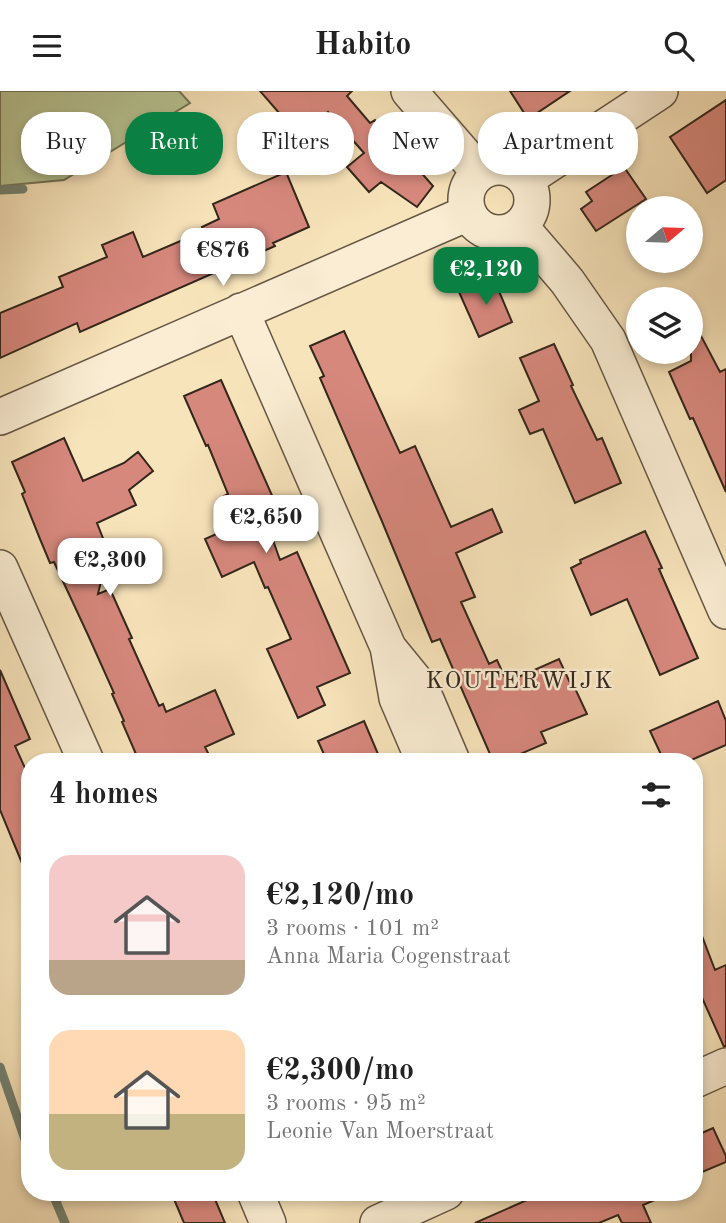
<!DOCTYPE html>
<meta charset="utf-8">
<style>
body{margin:0;font-family:"Old Standard TT",serif;background:#f6f6f6;color:#222;height:100vh;display:flex;flex-direction:column;font-size:26px;white-space:nowrap}
*{box-sizing:border-box;margin:0}
p{font-size:23px;color:#767676}
.icon{flex:none;width:38px;height:38px;fill:none;stroke:currentColor;stroke-width:2;stroke-linecap:round;stroke-linejoin:round}
.map{position:relative;flex:1;overflow:hidden}
.drawer{position:absolute;left:21px;top:662px;width:682px;height:448px;display:flex;flex-direction:column;background:#fff;border-radius:28px;box-shadow:0 4px 10px #0003}
.drawer>*{flex:none}
.banner{position:absolute;left:21px;top:21px;width:684px;height:63px;display:flex;gap:14px}
.needle{width:46px;rotate:71deg}
.fabs{position:absolute;left:626px;top:105px;display:grid;gap:14px}
.fabs a{display:grid;place-items:center;width:77px;height:77px;border-radius:50%;background:#fff;box-shadow:0 4px 10px #0003;font-size:35px}
.price{position:absolute;translate:-50% -60px;padding:0 16px;border-radius:14px;background:#fff;color:#222;font-size:23px;line-height:46px;filter:drop-shadow(0 2px 4px #0008)}
.price::after{content:'';position:absolute;left:50%;top:42px;width:21px;height:16px;margin-left:-10px;background:inherit;clip-path:polygon(0 0,100% 0,50% 100%)}
.price.current{background:#0b8043;color:#fff}
ul{padding:0;list-style:none}
li{display:flex;align-items:center;gap:21px;height:175px;padding:0 28px}
li span{display:grid;place-items:center;flex:none;width:196px;height:140px;border-radius:21px;color:#555}
li>.icon{margin-inline-start:auto}
span .icon{width:84px;height:84px;fill:#fffc;stroke-width:1}
li b{font-size:30px}
h2{display:flex;justify-content:space-between;align-items:center;height:84px;padding:0 28px;font-size:30px}
.pill{padding:0 24px;border-radius:28px;background:#fff;box-shadow:0 4px 10px #0003;font-size:24px;line-height:63px}
.pill.current{background:#0b8043;color:#fff}
header{display:flex;justify-content:space-between;align-items:center;height:91px;padding:0 28px;background:#fff;font-size:32px;font-weight:700}
.map>svg:first-child{display:block}
.green{fill:#b8c594;stroke:#757658;stroke-width:2}
.lines{fill:none;stroke-linecap:round;stroke-linejoin:round}
.stream{stroke:#738273;stroke-width:9}
.building{fill:#d7887d;stroke:#32261b;stroke-width:2}
.street-casing{stroke:#645643;stroke-width:38}
.street{stroke:#faedd3;stroke-width:35}
.labels{text-anchor:middle;dominant-baseline:central;stroke-width:5;stroke-linejoin:round;paint-order:stroke}
.quarter-label{font-size:24px;letter-spacing:2px;fill:#32261b;stroke:#faedd3}
</style>
<header><svg class="icon" aria-label="menu" viewBox="0 0 24 24"><path d="M4 6h16M4 12h16M4 18h16"/></svg>Habito<svg class="icon" aria-label="search" viewBox="0 0 24 24"><circle cx="10" cy="10" r="6"/><path d="M15 15l6 6"/></svg></header>
<div class="map">
<svg width="726" height="1132" viewBox="0 0 726 1132">
<rect width="100%" height="100%" fill="#f8e4bb"/>
<filter id="stains"><feTurbulence type="fractalNoise" baseFrequency=".00286" numOctaves="4"/><feColorMatrix values="0 0 0 0 .2 0 0 0 0 .09 0 0 0 0 .02 0 0 0 .5 -.17"/></filter>
<radialGradient id="worn" r=".72"><stop offset=".6" stop-color="#630" stop-opacity="0"/><stop offset="1" stop-color="#630" stop-opacity=".3"/></radialGradient>
<path class="green" d="M0,0H179L190,12L64,89L0,95Z"/>
<g class="lines">
<path class="stream" d="M0,99L23,98
M0,976L30,1063
M52,1101L65,1132"/>
</g>
<path class="building" d="M260,0H352L347,5L370,32L375,29L433,95L417,116L381,91L369,101L347,76L364,62L328,21L300,46Z
M510,0H570L528,28Z
M726,9V89L707,102L670,46Z
M624,76L646,108L596,140L581,118L592,110L586,101Z
M286,81L309,136L273,152L275,155L80,241L77,232L0,267V222L63,196L59,186L107,166L102,154L133,141L143,166L204,140L202,136L219,128L213,113Z
M493,186L512,231L479,246L459,201Z
M691,226L720,281L726,278V401L693,327L690,328L669,281L691,270Z
M344,240L400,362L415,355L451,436L492,418L502,441L456,462L475,506L461,511L489,573L497,569L507,591L559,568L571,594L573,593L587,623L541,641L546,652L504,670H493L440,548L432,551L381,428L320,287L324,285L310,255Z
M554,253L573,294L571,295L597,349L602,347L621,392L575,412L543,338L530,343L519,319L539,310L520,267Z
M221,289L278,418L264,424L280,469L297,461L350,582L317,596L325,614L298,627L267,558L291,548L268,496L265,497L254,471L222,486L205,448L237,434L224,405L228,403L208,354L206,355L184,305Z
M64,347L83,390L124,372L138,361L153,380L129,399L136,414L97,432L108,460L98,503L110,498L132,547L129,548L159,615L163,613L166,621L215,599L234,643L205,656L212,670H139L122,631L124,630L112,603L114,602L88,544L54,471L50,472L40,448L22,403L25,401L12,371Z
M645,440L662,477L659,478L698,567L660,584L627,508L591,524L571,477L581,472L580,469Z
M0,579L30,648L15,655L30,688L29,789L0,719Z
M718,610L726,630V654L689,670H664L650,640Z
M364,630L381,670H327L318,650Z
M695,832H697L715,879L726,874V955L724,956L695,891Z
M713,1037L726,1065V1071L695,1084V1045Z
M171,1101H212L225,1132H184Z
M545,1101H673L643,1114L651,1132H622L618,1124L599,1132H475Z"/>
<g class="lines">
<g class="street-casing">
<path id="street" d="M409,0L480,82
M466 109a33 33 0 1 1 66 0a33 33 0 1 1-66 0Z
M526,88L660,0
M520,135L567,190L608,249L726,520
M241,220L388,556L397,607L424,670
M0,326L468,122
M0,477L86,670
M390,559L421,597L452,670
M695,989L726,975
M255,1101L268,1132
M378,1132L446,1101"/>
</g>
<use href="#street" class="street"/>
</g>
<g class="labels">
<g class="quarter-label">
<text x="520" y="591">KOUTERWIJK</text>
</g>
</g>
<rect width="100%" height="100%" filter="url(#stains)"/>
<rect width="100%" height="100%" fill="url(#worn)"/>
</svg>
<div class="fabs">
<a><svg class="needle" viewBox="-14 -14 28 28"><path d="M0-13l5 13h-10z" fill="#e53935"/><path d="M0 13l5-13h-10z" fill="#767676"/></svg></a>
<a><svg class="icon" aria-label="layers" viewBox="0 0 24 24"><path d="M12 4l9 5-9 5-9-5zM3 14l9 5 9-5"/></svg></a>
</div>
<b class="price" style="left:223px;top:197px">€876</b>
<b class="price current" style="left:486px;top:216px">€2,120</b>
<b class="price" style="left:266px;top:464px">€2,650</b>
<b class="price" style="left:110px;top:507px">€2,300</b>
<div class="banner">
<a class="pill">Buy</a>
<a class="pill current">Rent</a>
<a class="pill">Filters</a>
<a class="pill">New</a>
<a class="pill">Apartment</a>
</div>
<section class="drawer">
<h2>4 homes<svg class="icon" aria-label="filters" viewBox="0 0 24 24"><path d="M4 7h16M4 17h16"/><circle cx="9" cy="7" r="2"/><circle cx="15" cy="17" r="2"/></svg></h2>
<ul>
<li><span style="background:linear-gradient(#f6c9c9 75%,#b9a48a 0)"><svg class="icon" aria-label="home" viewBox="0 0 24 24"><path d="M3 11l9-7 9 7M6 9v11h12V9"/></svg></span><div><b>€2,120/mo</b><p>3 rooms · 101 m²</p><p>Anna Maria Cogenstraat</p></div></li>
<li><span style="background:linear-gradient(#ffd9b3 60%,#c2b280 0)"><svg class="icon" aria-label="home" viewBox="0 0 24 24"><path d="M3 11l9-7 9 7M6 9v11h12V9"/></svg></span><div><b>€2,300/mo</b><p>3 rooms · 95 m²</p><p>Leonie Van Moerstraat</p></div></li>
</ul>
</section>
</div>
